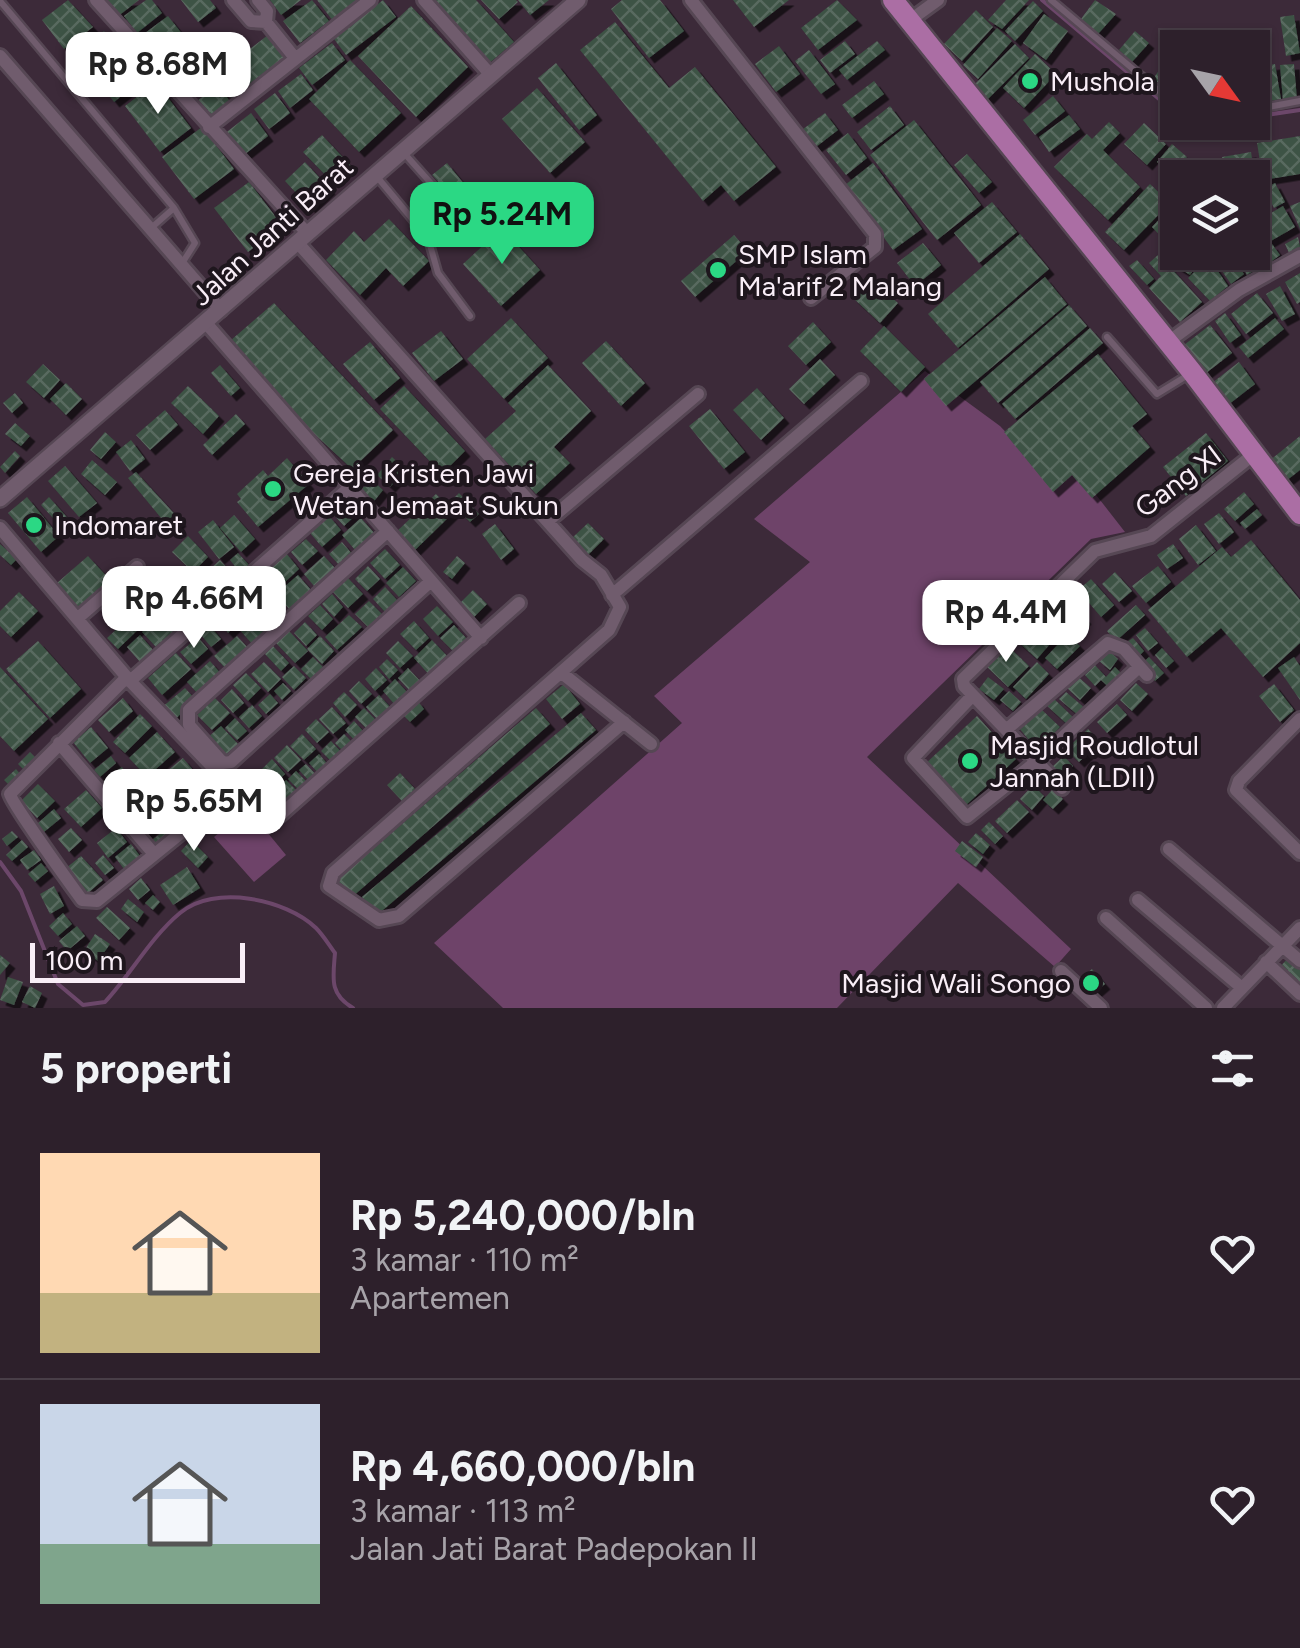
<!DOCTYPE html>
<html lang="id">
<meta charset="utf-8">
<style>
body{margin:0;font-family:Figtree,sans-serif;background:#392d37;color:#f1f3f6;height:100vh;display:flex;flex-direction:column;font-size:38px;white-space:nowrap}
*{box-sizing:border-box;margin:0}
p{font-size:32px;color:#a7a3a9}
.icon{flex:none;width:55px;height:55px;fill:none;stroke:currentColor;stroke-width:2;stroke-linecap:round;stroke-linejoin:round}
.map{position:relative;height:1008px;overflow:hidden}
.panel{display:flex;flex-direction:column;background:#2d202b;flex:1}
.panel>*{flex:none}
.needle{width:65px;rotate:123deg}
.fabs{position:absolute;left:1160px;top:30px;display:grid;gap:20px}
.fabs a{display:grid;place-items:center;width:110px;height:110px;border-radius:0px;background:#2d202b;box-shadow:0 2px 8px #0004,0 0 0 2px #483e47;font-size:50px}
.scale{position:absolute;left:30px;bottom:25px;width:215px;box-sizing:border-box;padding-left:10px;border:5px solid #f9eef7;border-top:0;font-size:28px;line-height:35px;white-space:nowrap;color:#f9eef7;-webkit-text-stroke:8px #1e161d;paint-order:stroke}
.price{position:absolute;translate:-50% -85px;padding:0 22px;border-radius:20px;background:#fff;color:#222;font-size:32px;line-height:65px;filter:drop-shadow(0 2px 5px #0008)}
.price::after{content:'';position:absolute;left:50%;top:60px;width:30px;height:22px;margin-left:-15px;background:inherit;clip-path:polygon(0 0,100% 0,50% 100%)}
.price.active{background:#2bd884;color:#111}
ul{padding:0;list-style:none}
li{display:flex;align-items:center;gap:30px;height:250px;padding:0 40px}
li+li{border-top:2px solid #483e47}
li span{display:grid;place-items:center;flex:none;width:280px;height:200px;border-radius:0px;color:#555}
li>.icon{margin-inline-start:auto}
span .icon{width:120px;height:120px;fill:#fffc;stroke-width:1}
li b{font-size:42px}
h2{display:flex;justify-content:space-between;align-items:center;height:120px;padding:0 40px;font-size:42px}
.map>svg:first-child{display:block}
.green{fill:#6e4369}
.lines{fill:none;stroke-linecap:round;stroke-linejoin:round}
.stream{stroke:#6c476a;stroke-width:4}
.building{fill:url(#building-cross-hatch);filter:url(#shadow)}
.service-casing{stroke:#564754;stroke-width:11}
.minor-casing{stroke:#564754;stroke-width:18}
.tertiary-casing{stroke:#564754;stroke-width:20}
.primary-casing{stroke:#564754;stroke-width:25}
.service{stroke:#705c6d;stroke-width:6}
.minor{stroke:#705c6d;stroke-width:12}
.tertiary{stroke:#705c6d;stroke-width:15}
.primary{stroke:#ab6ea4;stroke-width:20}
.poi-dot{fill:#2bd884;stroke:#1e161d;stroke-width:4}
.labels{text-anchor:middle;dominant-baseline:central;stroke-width:8;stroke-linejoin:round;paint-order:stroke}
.poi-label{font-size:28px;fill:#f9eef7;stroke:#1e161d;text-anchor:start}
.street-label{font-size:28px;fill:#f9eef7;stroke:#1e161d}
</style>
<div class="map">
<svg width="1300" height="1008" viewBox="0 0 1300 1008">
<defs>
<pattern id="building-cross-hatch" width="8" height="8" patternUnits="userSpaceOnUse" patternTransform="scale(2.5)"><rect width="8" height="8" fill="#3c5244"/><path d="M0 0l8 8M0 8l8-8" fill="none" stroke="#596b60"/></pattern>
<filter id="shadow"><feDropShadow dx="5.5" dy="5.5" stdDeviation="0" flood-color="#0009"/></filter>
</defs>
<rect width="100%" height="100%" fill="#3c2a39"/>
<path class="green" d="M925,371L1000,426L1049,478L1079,473L1125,532L1091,539L867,757L1071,949L1055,967L958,883L837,1008H503L434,943L682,723L654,696L810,562L754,519Z
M248,809L286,855L254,882L214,837Z"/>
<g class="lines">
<path class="stream" d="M1042,0L1178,115
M1252,117L1300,110
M1190,122L1212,127L1230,122
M0,862L21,891L58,984L83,1005L105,1002C131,974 151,937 180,913C214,884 286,899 316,928C323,935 329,945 335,953C333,978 329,994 353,1008"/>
</g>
<path class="building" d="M68,0L93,27L64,49L42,20Z
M105,0H139L117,17Z
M146,0H152L162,13L137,33L124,16Z
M181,0H210L216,8L198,22Z
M270,0H301L281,15Z
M312,0L329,21L300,43L283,21Z
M317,0H360L333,21Z
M383,0L396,17L346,55L334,39Z
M429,0H476L514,42L486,66Z
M481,0H516L518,2L499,19Z
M518,0H549L530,15Z
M622,0H660L684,31L649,58L611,9Z
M733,0H789L754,27Z
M837,0L857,20L818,50L801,28Z
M1006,0H1029L1002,29L988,20Z
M1095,0L1116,14L1098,34L1081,19Z
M1033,1L1043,11L1015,41L1005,31Z
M411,6L468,67L416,117L358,56Z
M976,10L993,27L962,61L944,44Z
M1044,14L1068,31L1046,60L1023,43Z
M1294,15L1300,53L1286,56L1280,17Z
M168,16L183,35L156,56L141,36Z
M615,22L669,88L695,67L776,167L734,201L721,185L703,201L580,50Z
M997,28L1012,41L978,79L963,65Z
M104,31L118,49L89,71L76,53Z
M1135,31L1149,43L1132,62L1119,50Z
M268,35L285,57L231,98L215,76Z
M845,41L855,54L830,73L820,60Z
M877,41L885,50L847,80L839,70Z
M332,43L345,60L312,85L299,68Z
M1178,43V80L1170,91L1153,79Z
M1015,44L1029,58L988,99L974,85Z
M779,46L800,74L776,92L755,64Z
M809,50L835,84L821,94L795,61Z
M123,52L143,79L114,102L93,75Z
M1035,54L1056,74L1024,108L1003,88Z
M206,57L217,71L187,94L176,80Z
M350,60L401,113L359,152L309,99Z
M556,63L597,115L579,130L538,78Z
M1275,64L1281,99L1254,104L1252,68Z
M1294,64L1297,100L1283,101L1280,65Z
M301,74L313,90L290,108L278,91Z
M874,81L884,94L852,118L842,105Z
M156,82L191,128L160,152L125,106Z
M218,85L232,104L208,123L193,104Z
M537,88L585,142L550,173L502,119Z
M275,93L290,113L269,129L254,109Z
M1053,96L1065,111L1035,135L1023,120Z
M890,106L904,125L871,150L857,132Z
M251,113L268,136L240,158L223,135Z
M825,113L838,130L812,150L799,132Z
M1069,115L1080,129L1049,152L1039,137Z
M914,120L981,205L937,240L870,155Z
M1109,122L1120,133L1103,150L1140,187L1108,220L1054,167L1087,134L1092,139Z
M1144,123L1166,144L1147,165L1124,144Z
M202,127L234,169L194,199L162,157Z
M848,133L867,158L846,175L826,150Z
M322,135L351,166L333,183L303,152Z
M1300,136V174L1263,180L1257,143Z
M1172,144L1187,157L1173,174L1157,162Z
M1251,152L1255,178H1225L1222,157Z
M967,154L992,182L979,193L954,165Z
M1216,158L1218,178H1203L1201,159Z
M1187,161L1198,163L1195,178L1184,177Z
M305,162L330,189L310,208L285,181Z
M447,163L474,196L462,208L432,175Z
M873,163L922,229L893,250L845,185Z
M249,182L282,225L248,252L214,208Z
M1275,183L1285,202L1274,208L1264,189Z
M1150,184L1170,203L1124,250L1105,232Z
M1252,200L1262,215L1252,221Z
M992,202L1017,232L979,263L954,233Z
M1300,202V229L1290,206Z
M1283,206L1295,227L1262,246L1252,224Z
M1171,207L1178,213V232L1167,243L1152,227Z
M389,219L429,261L403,286L386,268L360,295L326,260L354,231L364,242Z
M502,228L540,270L501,306L463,264Z
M1020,234L1049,269L958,348L928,314Z
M734,235L748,251L695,297L681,281Z
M1178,237V252L1202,256L1190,275L1173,264L1170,267L1202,302L1180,322L1149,288L1161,276L1149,263Z
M1298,237L1300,247L1289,253L1285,244Z
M923,243L941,265L915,286L897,263Z
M1272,244L1280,255L1272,261L1264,250Z
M1255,249L1264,264L1247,275L1238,259Z
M1209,252H1229L1244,274L1231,284Z
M1209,258L1228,286L1210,301L1188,278Z
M1137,260L1154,279L1147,285L1129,266Z
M1300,273V302L1297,304L1285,282Z
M1045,277L1067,304L946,406L924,379Z
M870,278L898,303L880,323L852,297Z
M1280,286L1295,314L1282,321L1266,294Z
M1257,293L1273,313L1246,334L1231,314Z
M274,303L393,430L352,469L292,413L230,341Z
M1069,305L1087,326L998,403L980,382Z
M1225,313L1241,335L1230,343L1215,321Z
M511,318L548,358L504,399L467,359Z
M1275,318L1284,329L1248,358L1239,347Z
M813,322L831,342L806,365L788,346Z
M1210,325L1232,353L1206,373L1184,345Z
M884,326L925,367L901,392L860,351Z
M1090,328L1103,343L1015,419L1002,404Z
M441,331L463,359L434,381L412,353Z
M606,341L645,383L621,406L582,363Z
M370,342L400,378L374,400L343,364Z
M1098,354L1147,414L1132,426L1150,447L1092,498L1072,475L1053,492L1004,432Z
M820,359L835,375L804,404L789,389Z
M1239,362L1255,384L1228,405L1212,383Z
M43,364L60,380L44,398L26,382Z
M220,365L240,388L231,396L211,373Z
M548,365L591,411L554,447L570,463L536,494L485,439L516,411L508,403Z
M66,383L82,399L66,415L50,399Z
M188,386L219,416L203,434L171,403Z
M404,386L465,451L442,474L380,409Z
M757,388L784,418L761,440L733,410Z
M15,393L23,403L12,413L3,403Z
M710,409L745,452L724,469L689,426Z
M165,410L178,425L150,450L136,435Z
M236,414L245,424L212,455L203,445Z
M15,423L30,436L21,446L5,434Z
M105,432L116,442L101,459L90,450Z
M1206,433L1228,461L1186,496L1163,467Z
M1300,436V470L1286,481L1269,461Z
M131,440L145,459L130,471L116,452Z
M15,451L20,456L5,473L0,467Z
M392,457L406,470L390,487L377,475Z
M287,458L309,484L258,527L237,502L241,499L237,494L263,470L268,476Z
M92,460L117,482L105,495L81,474Z
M65,466L97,503L79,517L48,481Z
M136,472L181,521L171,530L128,478Z
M371,479L383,490L371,505L358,493Z
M1244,492L1254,504L1235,521L1224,509Z
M459,493L479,514L470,522L450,502Z
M436,494L454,512L412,553L394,534Z
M27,497L59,536L41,552L8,513Z
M49,497L72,523L64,530L41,505Z
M346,501L357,514L344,526L332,513Z
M1257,509L1262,515L1245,529L1240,523Z
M1219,513L1234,532L1219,544L1204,524Z
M234,515L255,539L241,552L220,528Z
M329,516L341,530L322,547L310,533Z
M361,518L375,534L356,551L342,535Z
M213,520L234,547L219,559L198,532Z
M588,523L604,539L588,555L572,538Z
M495,524L514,549L501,560L482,534Z
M1196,525L1216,551L1198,565L1179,539Z
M188,536L208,557L193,572L172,552Z
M306,539L318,551L302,565L291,552Z
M1251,540L1300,600V643L1263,677L1221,628L1187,657L1148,610L1222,547L1231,557Z
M342,542L352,554L340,566L329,554Z
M0,544L17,559L11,565L0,555Z
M1173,544L1183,558L1167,569L1157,555Z
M385,549L400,565L385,579L370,563Z
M238,553L249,565L240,573L230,560Z
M286,553L299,569L283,584L269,568Z
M88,556L110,580L78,607L57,583Z
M324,556L335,568L314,586L304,574Z
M457,556L465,563L452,579L443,572Z
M220,560L235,577L226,585L211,568Z
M368,566L380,579L367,591L355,579Z
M1158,566L1171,582L1146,603L1132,586Z
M403,567L416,581L399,597L386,583Z
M265,572L278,587L263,601L250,586Z
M1115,572L1132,591L1119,602L1102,584Z
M167,574L180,589L154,613L141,598Z
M298,575L311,590L289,609L276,594Z
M215,577L224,587L217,593L208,583Z
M348,578L363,594L348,608L333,592Z
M1091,579L1114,605L1101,617L1078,590Z
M203,581L216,595L206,604L193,589Z
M385,587L398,601L386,613L373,599Z
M473,590L487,604L474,617L460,603Z
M19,592L38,611L11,637L0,626V611Z
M192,592L205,606L196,614L184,599Z
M1062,593L1086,619L1072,632L1048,606Z
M332,594L343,607L334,617L322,604Z
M178,599L193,615L180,627L165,611Z
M274,600L286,614L270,629L257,615Z
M235,601L247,615L228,633L215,618Z
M369,601L382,614L368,627L355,614Z
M320,605L333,619L322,630L308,616Z
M1136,605L1145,615L1116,641L1107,631Z
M437,606L453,622L438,636L423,619Z
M137,610L147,621L118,649L107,638Z
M163,614L177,630L157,648L142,632Z
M349,615L362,627L337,650L325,637Z
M251,616L266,633L253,645L238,628Z
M1035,618L1057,636L1037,659L1016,640Z
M414,621L429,638L416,650L400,634Z
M305,622L317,635L306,646L294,633Z
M454,625L468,640L454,652L440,638Z
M210,626L221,639L211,647L201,635Z
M1145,628L1158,643L1148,651L1136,635Z
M289,631L308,651L295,663L276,643Z
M1068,634L1080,646L1057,669L1045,658Z
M140,635L154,651L141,663L127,647Z
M237,636L249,649L226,669L214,656Z
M320,636L334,651L322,664L307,649Z
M198,637L208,649L191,664L180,652Z
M1133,638L1144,651L1139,656L1127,642Z
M432,640L450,659L431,677L414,658Z
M38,641L81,689L50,718L6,669Z
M398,641L413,656L400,668L386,653Z
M1005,643L1029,666L1008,687L984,664Z
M273,646L289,663L281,671L265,654Z
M1162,648L1174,661L1166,668L1155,655Z
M1108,650L1118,659L1110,670L1099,661Z
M176,653L191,669L162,695L148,678Z
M313,657L325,669L313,681L301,669Z
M1149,657L1164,673L1155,681L1140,665Z
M1294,657L1300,666V700L1278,668Z
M387,659L398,670L389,679L379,667Z
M210,661L222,675L199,695L187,682Z
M264,662L281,679L268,692L251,674Z
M1037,662L1049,674L1026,699L1013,687Z
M1095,665L1106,677L1115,667L1124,676L1111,689L1101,680L1095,686L1085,675Z
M294,666L306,678L294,690L282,677Z
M0,667L48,719L14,751L0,736Z
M376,668L387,680L375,691L365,679Z
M408,668L422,683L412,693L398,678Z
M246,673L261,688L248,701L233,685Z
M1076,675L1091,688L1080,700L1066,687Z
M988,677L1004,689L994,700L979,689Z
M395,679L408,693L395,705L383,691Z
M359,681L372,694L361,704L349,691Z
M283,683L291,691L282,700L274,691Z
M1136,683L1148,694L1132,711L1120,700Z
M564,684L580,704L562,719L546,699Z
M1274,684L1294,710L1280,722L1259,696Z
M185,688L196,700L173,721L161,708Z
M232,689L244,703L233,713L221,700Z
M1009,691L1021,702L1013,711L1000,700Z
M344,692L357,705L345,717L333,703Z
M1066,692L1086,709L1079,716L1059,699Z
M270,694L278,703L266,714L258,705Z
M379,695L391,708L378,720L366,707Z
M1052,697L1074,718L1068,725L1045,704Z
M123,698L133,711L109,732L98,720Z
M215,698L230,713L212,730L197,715Z
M417,700L424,709L410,722L402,714Z
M1117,704L1127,715L1107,733L1097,722Z
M252,705L262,716L249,728L239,717Z
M332,707L346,723L333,734L319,719Z
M364,708L376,720L367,729L355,717Z
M536,708L550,724L351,898L336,881Z
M1041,709L1060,727L1038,751L1019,728Z
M581,713L596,730L377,915L362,897Z
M140,714L152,726L125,753L113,742Z
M977,716L1016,759L964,807L925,764Z
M235,718L247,731L237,740L225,728Z
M316,719L329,732L317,743L305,730Z
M354,721L364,732L355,741L345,730Z
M221,726L238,744L224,756L207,738Z
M91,727L108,748L90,763L73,742Z
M1088,729L1100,742L1079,762L1066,749Z
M157,732L175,752L147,777L129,758Z
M302,734L316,749L304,760L290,746Z
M344,734L354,744L345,753L335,743Z
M331,741L343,754L333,763L321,751Z
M287,745L301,760L288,772L274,758Z
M30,752L37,759L25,771L18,764Z
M319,754L330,767L321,776L309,763Z
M111,756L116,763L100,777L94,770Z
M1064,756L1073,766L1061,776L1052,767Z
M183,758L197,775L165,803L150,785Z
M272,759L285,774L274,784L261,770Z
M306,764L318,777L311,783L299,770Z
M122,767L128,776L107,791L101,783Z
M16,769L22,776L11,787L4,780Z
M257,770L271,785L251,803L237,789Z
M296,771L309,784L301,792L288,779Z
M400,773L415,789L402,801L387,785Z
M135,776L139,782L121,796L116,790Z
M286,780L298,792L288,801L277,789Z
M38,784L55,801L37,818L21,801Z
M197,784L212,802L181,829L165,811Z
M1033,785L1044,796L1032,810L1020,799Z
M142,786L150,798L130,812L122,800Z
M1053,789L1063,799L1053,809L1043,800Z
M86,790L102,808L81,827L64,809Z
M274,792L286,805L275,816L262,803Z
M1017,800L1029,812L1007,833L995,821Z
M148,806L161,820L145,836L131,822Z
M54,809L61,818L44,832L37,824Z
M989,822L1003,836L995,844L981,830Z
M71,828L82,840L69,852L58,839Z
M116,828L127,842L108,858L97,843Z
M166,829L171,836L158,846L152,840Z
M12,831L18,837L7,846L2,839Z
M976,833L990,845L983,854L968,842Z
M22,840L28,847L12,861L6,855Z
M191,840L208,857L198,868L181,851Z
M962,841L983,857L976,867L955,851Z
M131,844L140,856L124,869L115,857Z
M34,850L41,860L27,870L20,860Z
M103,855L114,868L105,875L95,863Z
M81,856L103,880L88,893L66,868Z
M41,863L48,871L35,882L28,874Z
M187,867L200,888L173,905L160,885Z
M141,878L150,890L138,900L129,889Z
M54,886L64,906L50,914L40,894Z
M153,895L160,902L153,910L145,903Z
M128,899L144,912L137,922L121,909Z
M107,907L130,928L119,940L96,918Z
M63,913L72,924L58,936L49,926Z
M77,926L85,936L67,951L59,941Z
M95,934L110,944L98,961L84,951Z
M0,955L10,963L0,975Z
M1289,957L1300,967V988L1279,968Z
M1092,969L1105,984L1091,996L1077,982Z
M8,977L23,982L14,1005L0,1000Z
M30,986L42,993L35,1008L22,1002Z"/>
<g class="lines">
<g class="service-casing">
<path id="service" d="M1051,0L1178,107
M0,1L174,208L195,243L181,265
M1252,110L1300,101
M404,153L477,235
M378,178L428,238L438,273L470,316
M150,229L174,208
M1107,337L1157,394L1188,375"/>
</g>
<g class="minor-casing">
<path id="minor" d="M96,0L307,233
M233,0L251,21L266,22
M258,0L267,11L266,22L295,58
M424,0L490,74
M691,0L875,234V247L811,298
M909,21L938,0
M0,56L221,310
M209,127L370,0
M297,242L582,560L601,575L620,607L609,630L333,873L329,886L379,920L399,916L624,722
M206,323L481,638
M1168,342L1239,290L1300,256
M548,521L698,394
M0,528L130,681L244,800
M388,531L189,710V725L223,763L231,762L431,581
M612,595L861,381
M78,618L137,567
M563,674L651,744
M127,677L10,794C11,802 71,885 82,900L97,901L234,790
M130,681L350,487
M973,695L913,758L967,817L1037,761L1139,667
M1300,719L1239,781L1236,790L1300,853
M1007,729L1108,643L1124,649L1147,675
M59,743L154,854
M1062,788L964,686L963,679L1095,551L1151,536L1254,454
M279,816L519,603
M1169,849L1300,961
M1138,900L1242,988
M1106,918L1206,1008
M1266,962L1300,994
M1061,971L1101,1008
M1223,1008L1300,928"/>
</g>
<g class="tertiary-casing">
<path id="tertiary" d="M0,499L578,0"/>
</g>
<g class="primary-casing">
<path id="primary" d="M893,0L1192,372L1300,514"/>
</g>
<use href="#service" class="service"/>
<use href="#minor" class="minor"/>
<use href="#tertiary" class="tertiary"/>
<use href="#primary" class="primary"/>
</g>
<g class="poi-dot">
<circle cx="1030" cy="81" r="10"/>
<circle cx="718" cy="270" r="10"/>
<circle cx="273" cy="489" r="10"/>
<circle cx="34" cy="525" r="10"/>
<circle cx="970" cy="761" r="10"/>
<circle cx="1091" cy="983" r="10"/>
</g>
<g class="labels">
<g class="poi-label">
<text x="1050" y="81">Mushola</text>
<text x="738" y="254">SMP Islam<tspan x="738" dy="32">Ma'arif 2 Malang</tspan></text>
<text x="293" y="473">Gereja Kristen Jawi<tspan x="293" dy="32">Wetan Jemaat Sukun</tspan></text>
<text x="54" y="525">Indomaret</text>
<text x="990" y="745">Masjid Roudlotul<tspan x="990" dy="32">Jannah (LDII)</tspan></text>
<text x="1071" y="983" text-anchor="end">Masjid Wali Songo</text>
</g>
<g class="street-label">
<text transform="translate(272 231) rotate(-42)">Jalan Janti Barat</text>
<text transform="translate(1178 481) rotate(-37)">Gang XI</text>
</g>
</g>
</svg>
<div class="fabs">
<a><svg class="needle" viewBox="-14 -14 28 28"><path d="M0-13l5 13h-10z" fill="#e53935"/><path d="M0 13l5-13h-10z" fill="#a7a3a9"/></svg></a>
<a><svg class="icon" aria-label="layers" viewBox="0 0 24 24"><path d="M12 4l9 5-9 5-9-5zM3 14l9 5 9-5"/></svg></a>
</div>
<div class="scale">100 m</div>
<b class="price" style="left:158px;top:117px">Rp 8.68M</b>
<b class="price active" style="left:502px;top:267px">Rp 5.24M</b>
<b class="price" style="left:194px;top:651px">Rp 4.66M</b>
<b class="price" style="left:1006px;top:665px">Rp 4.4M</b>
<b class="price" style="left:194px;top:854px">Rp 5.65M</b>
</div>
<section class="panel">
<h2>5 properti<svg class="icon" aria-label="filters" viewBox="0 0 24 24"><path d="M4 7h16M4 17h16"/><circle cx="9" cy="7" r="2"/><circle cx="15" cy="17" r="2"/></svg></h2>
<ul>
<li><span style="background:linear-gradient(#ffd9b3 70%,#c2b280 0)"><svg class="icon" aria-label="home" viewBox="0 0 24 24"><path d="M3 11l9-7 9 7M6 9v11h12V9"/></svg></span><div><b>Rp 5,240,000/bln</b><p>3 kamar · 110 m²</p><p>Apartemen</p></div><svg class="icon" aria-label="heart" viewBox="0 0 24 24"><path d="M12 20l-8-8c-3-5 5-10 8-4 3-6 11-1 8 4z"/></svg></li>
<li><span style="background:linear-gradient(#c9d6e8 70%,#7fa58c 0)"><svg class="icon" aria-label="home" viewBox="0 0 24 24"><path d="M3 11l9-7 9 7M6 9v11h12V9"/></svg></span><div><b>Rp 4,660,000/bln</b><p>3 kamar · 113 m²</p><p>Jalan Jati Barat Padepokan II</p></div><svg class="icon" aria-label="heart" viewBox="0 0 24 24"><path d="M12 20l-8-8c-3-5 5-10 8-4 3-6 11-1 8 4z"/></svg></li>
</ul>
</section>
